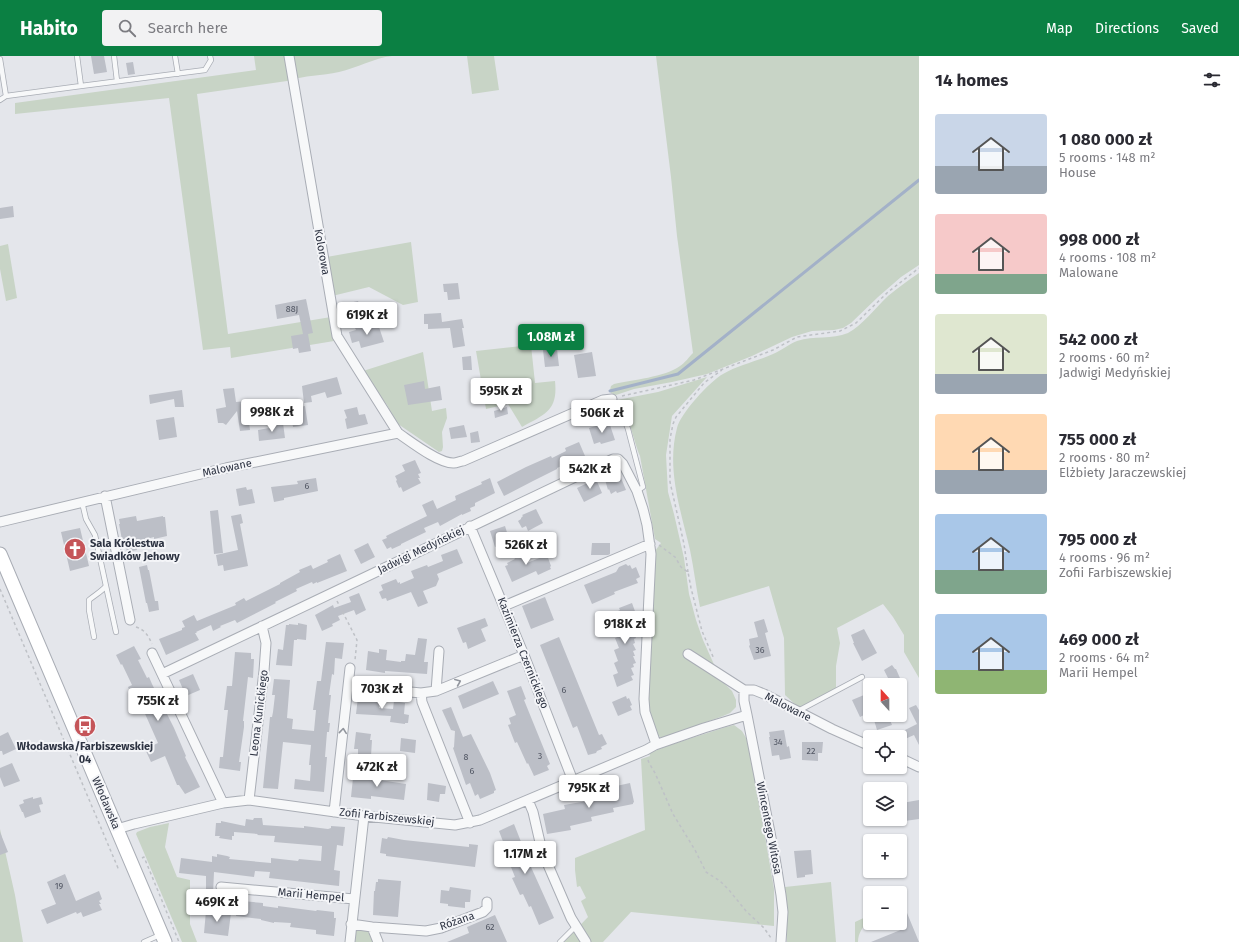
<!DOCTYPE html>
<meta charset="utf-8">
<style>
body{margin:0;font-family:"Fira Sans",sans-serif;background:#f2f2f3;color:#2b2b33;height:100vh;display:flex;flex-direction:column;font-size:15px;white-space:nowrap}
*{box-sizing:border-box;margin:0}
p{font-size:13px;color:#7c7c81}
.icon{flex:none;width:22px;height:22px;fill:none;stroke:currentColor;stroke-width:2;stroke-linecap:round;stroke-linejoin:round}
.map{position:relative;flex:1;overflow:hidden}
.drawer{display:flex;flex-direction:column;background:#fff;width:320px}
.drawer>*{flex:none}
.needle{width:26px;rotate:339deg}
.fabs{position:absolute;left:863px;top:622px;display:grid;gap:8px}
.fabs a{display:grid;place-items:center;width:44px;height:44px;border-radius:4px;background:#fff;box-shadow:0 1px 3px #0004;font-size:20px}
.price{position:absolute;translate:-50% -34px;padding:0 9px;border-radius:4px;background:#fff;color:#222;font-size:13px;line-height:26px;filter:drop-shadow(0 1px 2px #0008)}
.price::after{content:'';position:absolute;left:50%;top:24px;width:12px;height:9px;margin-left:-6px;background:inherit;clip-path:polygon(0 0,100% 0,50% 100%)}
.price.on{background:#0b8043;color:#fff}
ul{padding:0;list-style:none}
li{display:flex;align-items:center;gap:12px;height:100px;padding:0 16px}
li span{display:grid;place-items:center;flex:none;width:112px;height:80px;border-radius:4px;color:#555}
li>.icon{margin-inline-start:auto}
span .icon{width:48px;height:48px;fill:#fffc;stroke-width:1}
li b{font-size:17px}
h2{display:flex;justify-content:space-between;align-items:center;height:48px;padding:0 16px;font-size:17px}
header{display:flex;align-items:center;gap:24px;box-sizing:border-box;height:56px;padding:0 20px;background:#0b8043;color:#fff}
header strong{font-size:19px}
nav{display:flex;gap:22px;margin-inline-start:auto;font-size:14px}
.search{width:280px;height:36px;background:#f2f2f3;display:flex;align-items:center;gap:10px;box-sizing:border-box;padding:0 14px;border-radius:4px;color:#7c7c81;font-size:15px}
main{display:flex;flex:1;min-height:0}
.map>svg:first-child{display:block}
.green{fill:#c8d4c6}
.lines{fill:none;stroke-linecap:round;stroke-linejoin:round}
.stream{stroke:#a3b1c8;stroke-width:3}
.building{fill:#bcbfc7}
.service-casing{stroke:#a9adb5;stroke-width:6}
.minor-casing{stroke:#a9adb5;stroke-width:11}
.secondary-casing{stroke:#a9adb5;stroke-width:15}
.path{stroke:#bec1c6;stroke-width:1.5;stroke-dasharray:3 3;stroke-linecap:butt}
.service{stroke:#f7f8f9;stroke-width:4.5}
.minor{stroke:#f7f8f9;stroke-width:9}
.secondary{stroke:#fff;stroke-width:13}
.oneway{stroke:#92969e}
.labels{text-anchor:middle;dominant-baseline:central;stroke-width:4;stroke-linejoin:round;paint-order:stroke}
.number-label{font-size:9px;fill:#515663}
.street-label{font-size:11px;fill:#2d3342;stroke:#f4f5f8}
.poi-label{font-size:11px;font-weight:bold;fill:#2d3342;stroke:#f4f5f8;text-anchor:start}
</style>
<header>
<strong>Habito</strong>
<div class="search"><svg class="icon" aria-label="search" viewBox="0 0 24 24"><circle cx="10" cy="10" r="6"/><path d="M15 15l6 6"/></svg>Search here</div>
<nav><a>Map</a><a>Directions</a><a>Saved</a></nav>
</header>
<main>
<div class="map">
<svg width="919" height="886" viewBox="0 0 919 886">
<rect width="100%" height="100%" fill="#e4e6eb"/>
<path class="green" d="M254,0H392C374,2 357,12 339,16C322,20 305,19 287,25L197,38L228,278L331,261L334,285L231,302L230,291L203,294L169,42L15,58V47L256,14Z
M467,0H494L499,34L472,38Z
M656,0H919V209L901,221L878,241L851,267L843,272L834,274L812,275L792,281L752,300L707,318L672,326L634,333L616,339L611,337L610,334L611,330L614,328C632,324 665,321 680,310C685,307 689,301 693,297L677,180L671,121Z
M411,186L418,246L403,249L369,231L328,241L321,202Z
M8,188L17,242L6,245L0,213V190Z
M919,217V622L904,596V579L893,561L883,548L837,572L840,587L836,610V632L799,652L785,639L784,582L769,530L700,551C696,532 694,513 690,494C681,455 666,413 677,372C680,358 710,325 723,318C738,309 758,305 773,298C782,294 789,288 797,285C814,279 832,284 848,277C862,270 876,251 888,240C898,232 908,224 919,217Z
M531,289L535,327L555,325C558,354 546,358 522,371L508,348L486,353L476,295Z
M423,296L432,355L446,352L447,362L442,376L443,391L442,395L439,396L398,368L395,364L387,349L363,315Z
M707,321L672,360L666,399L668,436L674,458L684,502L689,538L696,564L703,584L721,624L732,635L736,644V651L730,657L723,660L674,678L661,682L656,677L648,651L655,495L661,487L655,483L640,400C632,381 630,359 617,344L658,336Z
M734,669L742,675L749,687L774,833V870L631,856L603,886H564L588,861L581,845L586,842L580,830L577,831L575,814V802L645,774L641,703L650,700L649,697L670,689L726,671Z
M169,767L165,791L177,821L190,824V868L197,886H182L136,778L137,776L150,771Z
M0,773L15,839L23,886H0Z
M831,826L836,886H787L785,831Z
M870,859V864C863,870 858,877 858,886H855V866Z
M358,873L368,874L375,886H355L356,875Z"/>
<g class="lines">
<path class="stream" d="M610,335L678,318L919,124"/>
</g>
<path class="building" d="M91,0H104L107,16L94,18Z
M133,6L135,18L128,19L126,7Z
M13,150L14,161L0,163V152Z
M458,227L460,243L448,244L447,236H444L443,228Z
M306,243L313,277L308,278L311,295L299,297L298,292L293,293L291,280L303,278L299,259L277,263L275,249Z
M358,245L361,253L346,257L344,248Z
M441,257L442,266L462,263L464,272H462L465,290L453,292L450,272L428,273V268H424V258Z
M375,267L377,272L379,271L384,286L361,292L359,285L352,287L349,276L356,274L355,272Z
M567,270L568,277L540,280L539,273Z
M557,293L559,310L545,311L543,294Z
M592,296L596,320L578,322L574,299Z
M471,300L472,314H463L462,301Z
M337,321L342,338L327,342L325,336L311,340L312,346L304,347L302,330Z
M424,325L425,333L440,330L442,344L408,349L404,329Z
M234,332L236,346L246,345L250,374L240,375L237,355L226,369L223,367H218L216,353L226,351L223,333Z
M182,334L184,351H175L174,343L150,348L149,339Z
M305,350L308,369L293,371L290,353Z
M357,351L359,359L365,358L368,368L347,373L345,363L347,362L344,354Z
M507,351L508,358L495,362L494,355Z
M174,361L177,381L159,384L156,364Z
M609,366L615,384L601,388L600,386L594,388L589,372Z
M283,367L285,382L259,385L258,374L275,371V368Z
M464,369L467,381L451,383L449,372Z
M478,375L480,386L471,387L470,377Z
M579,386L585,400L557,412V413L533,425L504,440L497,426L526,411L551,400L552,402L566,395L565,392Z
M415,404L421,417L418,418L420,422H418L421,427L403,436L401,431L399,432L396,425L397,424L395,420L405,415L402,409Z
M612,417V419L619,417L626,434L617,437L616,435L611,438L609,433L608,434L604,420Z
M316,422L318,435L289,441L284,442V444L274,446L271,431L298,428L297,425Z
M490,422L495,437L475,447V450L470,452L471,455L462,459V458L440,470L438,466L424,472L426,476L401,488V489L392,493L391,491L387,493L382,484L387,482L386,480L427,460L422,449L433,444L437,453L456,444L455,440L482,428L481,426Z
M596,423L602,437L584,446L577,432Z
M246,431L247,434L252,433L255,447L239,450L236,433Z
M536,453L543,467L528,475L526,470L522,472L518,465L521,463V462L523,460L522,459Z
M218,454L223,497L214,498L210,455Z
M241,458L243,467L240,468L248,510L224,515L223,509L218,510L216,499L238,494L231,460Z
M136,460L137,465L163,460V461H165L167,480L154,483V481L135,486L137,494L127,496L125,487H124V484H122L119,468H120L119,463Z
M505,470L510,486L495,491L490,475Z
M80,472L89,510L70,515L61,476Z
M368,487L375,501L361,508L354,494Z
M592,487H610V498L608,499H591Z
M457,493L463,507L437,518L439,523L436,530L423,535L428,547L418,551L411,536L387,545L386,542L382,543L379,536L383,534L381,529L396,523L398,527L400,526V528L414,522L411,515L427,509L428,511L443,505L441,499Z
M520,493L527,507L547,499L551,510L550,511L551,513L538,519L536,515L512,526L505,510L508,509L507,507L515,503L512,497Z
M340,498L347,515L317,527V526L313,528L312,526L296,533L297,535L275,546L276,547L237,567L235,564L220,570L221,571L213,575L211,569L196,576L197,577H195L199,584L166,599L159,583L182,574V572L185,571L182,565L194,559L197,565L236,549L235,547L244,542L246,545L280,528V527L300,516L299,514L311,509L313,513L328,506L327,504Z
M626,508L628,510L630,509L632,513L636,511L640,521L636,523L638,527L614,536L615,538L592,548L584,529L616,516L619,511Z
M147,509L148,514H149L155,545H158L159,554L149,556L147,547H146L139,511Z
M359,537L366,554L356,559L354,554L338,560L340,564L332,568L333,570L322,575L315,559L333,549L334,552L351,546L349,541Z
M545,541L554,564L531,573L522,550Z
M632,547L636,558H635L636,562H635L639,569L634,571L636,574L633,575L636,582L634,583L635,587L633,588L636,594L633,595L635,600H633L636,607L633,608L634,611L631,612L634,619L631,620L633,624L617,631L613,619L618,617L614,607L618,605L614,594L619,592L615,582L620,580L616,569L619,568L616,560L618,559L616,556L620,554L619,552Z
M485,562L488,570L481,573L486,585L468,593L466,586L463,587L457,572Z
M764,563L768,576L765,577L771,600L754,604L749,590L750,589L749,583L758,581L754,566Z
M298,567L307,569L306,584L297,583V584H294L292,610L276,609L278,593L283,594L286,569H289V568L298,569Z
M864,573L877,597L862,605L853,587H854L851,579Z
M559,581L599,679L602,678L607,688L601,691L602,693L597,695L596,697L588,699L577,670L573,672L540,589Z
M418,582L427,583L424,606H428L427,618L385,615V617L366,614L368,595L379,597V593L387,594L386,604L401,606V605H405L406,598L415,599Z
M326,586L344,587L342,603L335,602L334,619L332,618L329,639H331L328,667H330L329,676H327L325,701H327L324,736L294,733L295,723L310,725L311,709H309L311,689L283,686L278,733L263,732L270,661H272L273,656L275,639H272L274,623L290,624L287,662L293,663L292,673L314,675L316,654H313L317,625H321Z
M134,590L141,603L138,604L147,622L149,621L152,628L174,672L186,700L185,701L200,731L185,738L179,729H177L165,700L151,706L145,693L158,687L142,651L138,652L128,631L132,629L122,608L121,609L116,599Z
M235,596L251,597V603H254L253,622L248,621L243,665H244V671L239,706H241L240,715L219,712L220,701H223L228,654H224L227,630H232Z
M892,609L895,613H896L903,629H892L889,624L884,614Z
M193,618L200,634L186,640L179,624Z
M493,625L499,638L463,653L458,640Z
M521,630L526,643L524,644L550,708L547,710L549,714L534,720L528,707L527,708L517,686L515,687L508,669L511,668L509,662L516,659L507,635Z
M864,639L870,651V656L860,661L852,644Z
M626,640L627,643L629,642L632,649L630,650L632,654L618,660L612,646Z
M358,641L367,642L380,645L379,652L393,653L394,645L405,647L404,658L409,659L408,667H405V668L390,666L391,660L356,658Z
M916,649L919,654V689L914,679L905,683L901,676L917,668L909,652Z
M451,651L463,681L471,678L490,717L496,734L494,735V737L480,743L478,738L475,740L470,727L466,729L453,692L454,691L455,675L451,674L442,654Z
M888,659L892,669L877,674L874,664Z
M784,674L787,691L789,690L791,702L780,704L779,699L772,700L769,681H770L769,676Z
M8,676L16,693L3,699L2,695H0V680Z
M356,676L371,678L370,684H372L371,700L358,698V693H354Z
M401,682L416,684L415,697L400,695Z
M802,686H823L822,697H818V705L802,704Z
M12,707L20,725L4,731L0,721V712Z
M364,717L373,718V723L406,728L404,744L371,740V743L351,741L353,722L363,723Z
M428,727L446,730L445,738H440L439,746L427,744Z
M630,727L634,746L633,747V748L613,752L614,756L591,761L592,765L570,770L571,774L547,778L543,758L565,753L564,749L587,745L586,740L608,736L607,732Z
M33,741V743L41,741L43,748L39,749L41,756L25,762L23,756H22L19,749L24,747L23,744Z
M919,744V763L905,765L902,747Z
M254,762H262L263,769L304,772V770L328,773L331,772V770L345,771L343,790L337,789L334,814L340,815L339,830L269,822L270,816L255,815L254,821L214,816L213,838H206V820L179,817L181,802L212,806V800L217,801V798L227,800L230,801L229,803L271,807V802L298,805L299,803L321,805L322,790L274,786L275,780L257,779L258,778L234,776V780H232V784L219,782L220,780H215L216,767H221V765L245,770L246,763L253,764Z
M514,768L531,811L554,862L539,869L531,850L529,851L523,838L520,839L512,822L515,821L505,796H507L499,775Z
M0,776L8,796L0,799Z
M388,781L404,784L469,791V788L478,789L475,811L386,800V798L380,797L382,782L387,783Z
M811,794L813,818L805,819V821L797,822L794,795Z
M65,818L76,845L99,835L102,843L99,845L101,848H99L102,854L83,861L81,856L77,858L76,856L47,868L41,854L56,848L47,826Z
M378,823L401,825L398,861L373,859L374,835H375L376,826H378Z
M450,831L471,834L470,846H465V852L448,850V848L440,847L441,834L449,835Z
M900,840L919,886H871L903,873L900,866Z
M242,845L263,847V850L278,852V850L316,855L317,854L334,856V862H336L334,880L316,878V874L290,871L291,867L274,866V867L261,864V863L236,860L238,848H242Z
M206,855L231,857L228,880L204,877Z
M495,859L507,886H447L469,877L467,871Z"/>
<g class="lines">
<g class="service-casing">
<path id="service" d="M114,0L117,25
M175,0L178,18
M0,3L6,40
M81,30L205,14L211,4L210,0
M0,44L6,40L81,30L77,0
M612,343L620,353L628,373L643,431L637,435
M82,446L86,463L95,479L106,530C101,536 95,539 89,544V554L94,581
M106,530L116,576
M798,655L862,621
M144,886L160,879
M560,886L576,870"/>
</g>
<g class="minor-casing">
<path id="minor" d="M289,0L337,280L398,377
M105,440L130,564
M0,466L226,412L398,377C410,385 439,408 454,407C457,407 460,405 463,405L603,344L612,343
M470,470L524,599L573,725
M504,550L650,488
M152,597L223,747
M688,598L744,634H754L764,638L832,673L870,690
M348,630L350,612
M744,634V645L747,659L775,802L781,839L783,856L781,886
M436,635L439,595
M421,637L422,646L470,767
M655,689L704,672L747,659
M900,702L919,711
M249,744L264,615L266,587L262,570
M528,744L533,756L542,795L571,862L586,886
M334,756L348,630L421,637L436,635L524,599
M117,773L134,768L223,747L249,744L364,760L455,769L480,764L646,694L655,689V685L645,656L644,643L651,498L647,469L643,453L637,435L623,408L618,403H613L162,618
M221,831L354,843
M351,868L372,871L426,875L441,872L483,856L487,852V846
M372,871L378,886
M350,886L364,760"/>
</g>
<g class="secondary-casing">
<path id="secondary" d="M0,498L165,886"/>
</g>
<path class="path" d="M622,340L694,324L773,294L797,281L840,275L856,267L888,236L919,212
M659,489L675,501L681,511L688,516L691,532L702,575L714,603
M688,516L684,488L670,426V383L673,368L676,361L704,327L722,314
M0,533L118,812L120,811
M337,545L357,584L355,604
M136,571C145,574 148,579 152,588
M648,704L649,707L655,717L673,758L695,794L706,816L720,825L729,834L746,855L764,872L771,882
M142,802L144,801L179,886"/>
<use href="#service" class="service"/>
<use href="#minor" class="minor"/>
<use href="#secondary" class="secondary"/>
</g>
<defs><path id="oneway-chevron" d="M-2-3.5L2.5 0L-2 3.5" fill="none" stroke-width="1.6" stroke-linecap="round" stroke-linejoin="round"/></defs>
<g class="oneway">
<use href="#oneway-chevron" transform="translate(458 626) rotate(-23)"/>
<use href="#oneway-chevron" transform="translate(343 675) rotate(-84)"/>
</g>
<defs>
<g id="church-disc" transform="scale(1.15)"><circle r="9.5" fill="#c55559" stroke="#f4f5f8"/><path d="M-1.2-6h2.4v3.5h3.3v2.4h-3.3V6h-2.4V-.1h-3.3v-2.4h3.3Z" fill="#fff"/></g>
<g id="bus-disc" transform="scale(1.15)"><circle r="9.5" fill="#c55559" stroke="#f4f5f8"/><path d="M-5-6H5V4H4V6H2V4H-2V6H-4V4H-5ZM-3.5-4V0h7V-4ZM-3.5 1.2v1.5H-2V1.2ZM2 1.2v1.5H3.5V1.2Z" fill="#fff"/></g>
</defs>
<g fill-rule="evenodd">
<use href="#church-disc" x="75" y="493"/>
<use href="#bus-disc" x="85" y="670"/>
</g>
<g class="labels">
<g class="number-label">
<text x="292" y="253">88J</text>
<text x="307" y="430">6</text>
<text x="760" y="594">36</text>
<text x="564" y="634">6</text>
<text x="778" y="686">34</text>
<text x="811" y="695">22</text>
<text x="540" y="700">3</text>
<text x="466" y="701">8</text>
<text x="472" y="715">6</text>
<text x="59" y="830">19</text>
<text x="490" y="871">62</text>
</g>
<g class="street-label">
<text transform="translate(322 196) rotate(80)">Kolorowa</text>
<text transform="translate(227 412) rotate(-12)">Malowane</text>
<text transform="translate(421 494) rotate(-26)">Jadwigi Medyńskiej</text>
<text transform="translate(523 597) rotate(68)">Kazimierza Czernickiego</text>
<text transform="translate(788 651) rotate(27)">Malowane</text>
<text transform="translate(259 657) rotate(-83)">Leona Kunickiego</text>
<text transform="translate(106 747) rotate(67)">Włodawska</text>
<text transform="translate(387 761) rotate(6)">Zofii Farbiszewskiej</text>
<text transform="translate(769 772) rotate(79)">Wincentego Witosa</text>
<text transform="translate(311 839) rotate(5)">Marii Hempel</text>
<text transform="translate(457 865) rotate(-19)">Różana</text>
</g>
<g class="poi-label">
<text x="90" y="487">Sala Królestwa<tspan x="90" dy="13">Swiadków Jehowy</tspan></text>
<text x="85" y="690" text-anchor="middle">Włodawska/Farbiszewskiej<tspan x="85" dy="13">04</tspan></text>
</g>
</g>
</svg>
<div class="fabs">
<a><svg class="needle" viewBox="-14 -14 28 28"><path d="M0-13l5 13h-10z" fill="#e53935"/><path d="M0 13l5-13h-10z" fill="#7c7c81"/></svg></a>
<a><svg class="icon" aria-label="locate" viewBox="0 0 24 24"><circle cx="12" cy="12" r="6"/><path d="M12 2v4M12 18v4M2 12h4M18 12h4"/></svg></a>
<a><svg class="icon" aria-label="layers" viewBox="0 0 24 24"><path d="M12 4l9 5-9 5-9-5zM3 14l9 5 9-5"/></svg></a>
<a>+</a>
<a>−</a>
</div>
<b class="price" style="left:367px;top:280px">619K zł</b>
<b class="price on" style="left:551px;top:302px">1.08M zł</b>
<b class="price" style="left:501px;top:356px">595K zł</b>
<b class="price" style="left:272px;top:377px">998K zł</b>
<b class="price" style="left:602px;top:378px">506K zł</b>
<b class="price" style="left:590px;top:434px">542K zł</b>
<b class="price" style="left:526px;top:510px">526K zł</b>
<b class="price" style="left:625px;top:589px">918K zł</b>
<b class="price" style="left:382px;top:654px">703K zł</b>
<b class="price" style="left:158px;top:666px">755K zł</b>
<b class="price" style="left:377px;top:732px">472K zł</b>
<b class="price" style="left:589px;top:753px">795K zł</b>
<b class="price" style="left:525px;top:819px">1.17M zł</b>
<b class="price" style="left:217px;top:867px">469K zł</b>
</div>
<section class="drawer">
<h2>14 homes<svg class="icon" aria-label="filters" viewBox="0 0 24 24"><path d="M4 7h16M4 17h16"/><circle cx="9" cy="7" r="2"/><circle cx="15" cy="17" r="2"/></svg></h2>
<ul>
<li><span style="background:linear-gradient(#c9d6e8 65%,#9aa5b1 0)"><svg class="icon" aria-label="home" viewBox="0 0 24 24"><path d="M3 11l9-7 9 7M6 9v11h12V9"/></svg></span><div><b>1 080 000 zł</b><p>5 rooms · 148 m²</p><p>House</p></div></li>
<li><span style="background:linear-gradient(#f6c9c9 75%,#7fa58c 0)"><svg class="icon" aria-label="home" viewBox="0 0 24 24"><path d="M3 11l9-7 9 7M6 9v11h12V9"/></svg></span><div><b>998 000 zł</b><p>4 rooms · 108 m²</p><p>Malowane</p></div></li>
<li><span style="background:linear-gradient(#dfe7d0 75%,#9aa5b1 0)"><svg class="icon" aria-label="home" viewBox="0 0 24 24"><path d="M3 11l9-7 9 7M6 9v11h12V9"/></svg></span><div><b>542 000 zł</b><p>2 rooms · 60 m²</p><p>Jadwigi Medyńskiej</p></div></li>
<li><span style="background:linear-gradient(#ffd9b3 70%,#9aa5b1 0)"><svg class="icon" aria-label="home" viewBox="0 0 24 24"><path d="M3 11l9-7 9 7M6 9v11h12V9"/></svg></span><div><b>755 000 zł</b><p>2 rooms · 80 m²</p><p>Elżbiety Jaraczewskiej</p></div></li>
<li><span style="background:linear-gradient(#a9c7e8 70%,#7fa58c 0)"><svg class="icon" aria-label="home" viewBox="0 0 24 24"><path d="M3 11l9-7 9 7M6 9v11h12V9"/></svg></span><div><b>795 000 zł</b><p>4 rooms · 96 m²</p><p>Zofii Farbiszewskiej</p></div></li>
<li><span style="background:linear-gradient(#a9c7e8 70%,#8fb573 0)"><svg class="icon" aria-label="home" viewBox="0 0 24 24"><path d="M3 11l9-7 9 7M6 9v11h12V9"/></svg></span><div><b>469 000 zł</b><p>2 rooms · 64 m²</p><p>Marii Hempel</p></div></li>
</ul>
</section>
</main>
